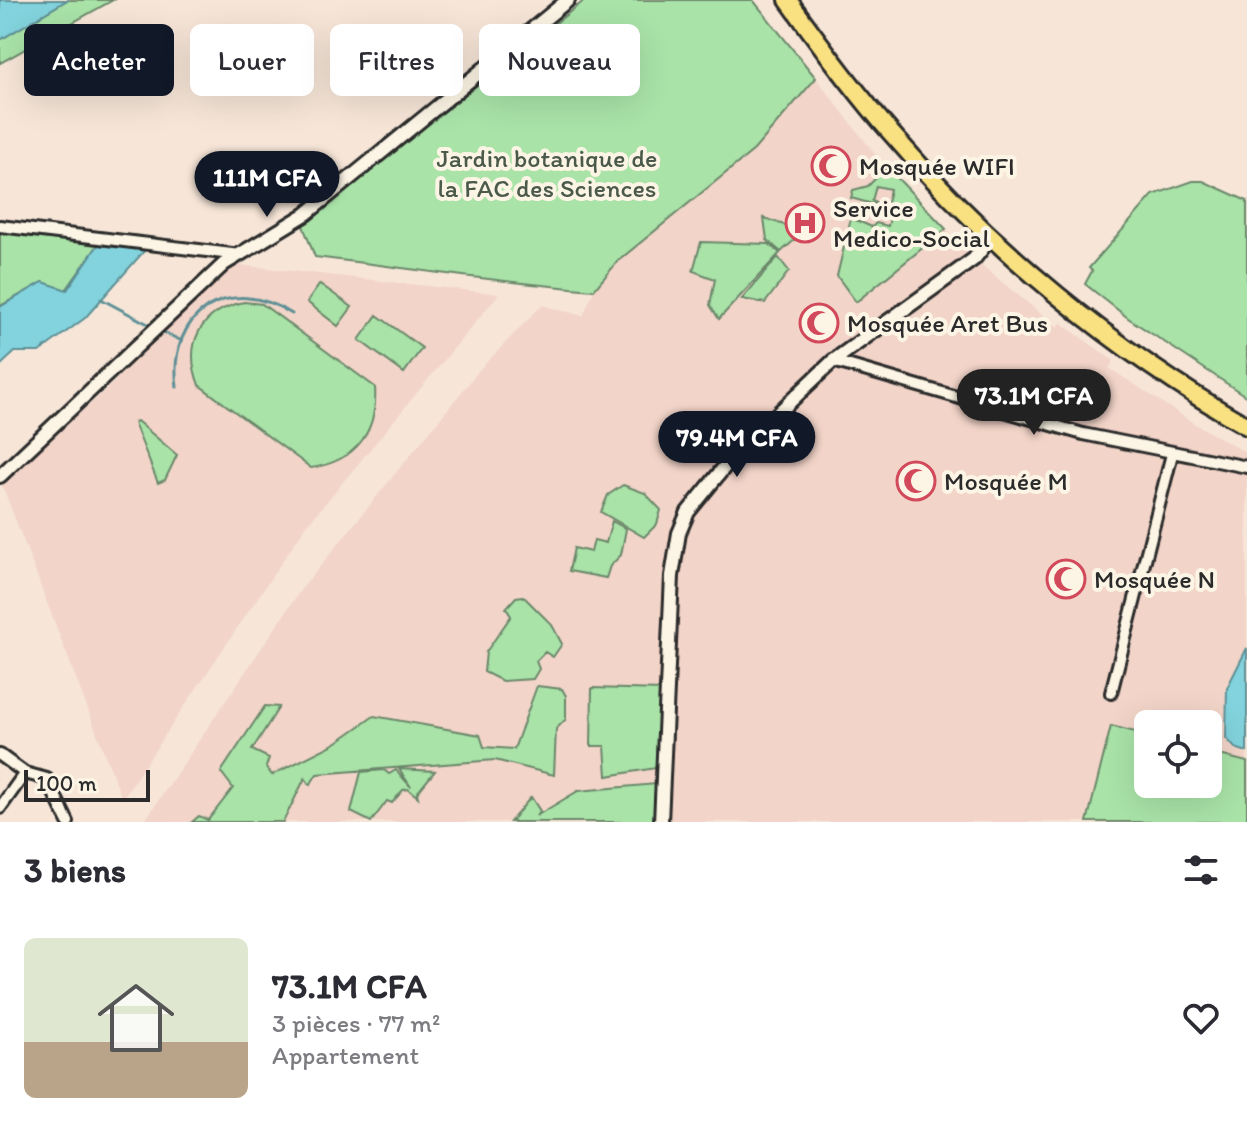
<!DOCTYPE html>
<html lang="fr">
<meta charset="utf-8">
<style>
body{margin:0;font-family:Itim,sans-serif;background:#f7f7f7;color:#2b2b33;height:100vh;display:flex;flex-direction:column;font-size:30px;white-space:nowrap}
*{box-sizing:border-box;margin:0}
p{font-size:26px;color:#7c7c81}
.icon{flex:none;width:44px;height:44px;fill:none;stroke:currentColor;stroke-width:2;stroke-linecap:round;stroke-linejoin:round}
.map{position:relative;height:822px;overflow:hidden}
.side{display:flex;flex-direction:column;background:#fff;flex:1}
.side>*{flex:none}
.guide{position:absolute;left:24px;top:24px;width:800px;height:72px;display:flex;gap:16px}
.buttons{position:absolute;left:1134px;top:710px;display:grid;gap:16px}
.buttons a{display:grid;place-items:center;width:88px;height:88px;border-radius:12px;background:#fff;box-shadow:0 8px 32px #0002;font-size:40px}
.scale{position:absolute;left:24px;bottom:20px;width:126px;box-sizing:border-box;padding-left:8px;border:4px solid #2b2b2b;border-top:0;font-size:22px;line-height:28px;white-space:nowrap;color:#2b2b2b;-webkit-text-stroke:6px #fcf5e5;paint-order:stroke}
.price{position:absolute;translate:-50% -68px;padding:0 18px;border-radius:28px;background:#111827;color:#fff;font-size:26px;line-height:52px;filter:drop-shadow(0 2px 4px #0008)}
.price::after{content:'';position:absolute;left:50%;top:48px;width:24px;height:18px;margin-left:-12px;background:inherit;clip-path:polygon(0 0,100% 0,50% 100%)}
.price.active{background:#222;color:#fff}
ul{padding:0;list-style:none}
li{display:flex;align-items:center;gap:24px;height:200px;padding:0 24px}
li span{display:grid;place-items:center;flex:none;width:224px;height:160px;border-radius:12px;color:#555}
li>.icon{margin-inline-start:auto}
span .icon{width:96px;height:96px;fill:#fffc;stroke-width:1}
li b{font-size:34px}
h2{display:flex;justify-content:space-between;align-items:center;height:96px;padding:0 24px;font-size:34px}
.tag{padding:0 28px;border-radius:12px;background:#fff;box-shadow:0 8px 32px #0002;font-size:28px;line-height:72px}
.tag.active{background:#111827;color:#fff}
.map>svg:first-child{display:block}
.built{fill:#f2d4c8;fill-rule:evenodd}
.green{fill:#a9e3a8;stroke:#6a876a;stroke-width:2}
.water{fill:#82d3dd;stroke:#5f9096;stroke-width:2}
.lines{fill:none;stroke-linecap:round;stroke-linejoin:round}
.stream{stroke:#5f9096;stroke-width:3}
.minor-casing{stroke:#2b2b2b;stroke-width:16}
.tertiary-casing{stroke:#2b2b2b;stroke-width:18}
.primary-casing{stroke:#2b2b2b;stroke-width:22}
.minor{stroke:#fcf5e5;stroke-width:10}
.tertiary{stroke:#fcf5e5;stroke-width:12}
.primary{stroke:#f9e181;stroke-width:16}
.labels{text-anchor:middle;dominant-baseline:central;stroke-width:8;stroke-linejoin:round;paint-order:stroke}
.park-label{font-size:26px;fill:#4a594a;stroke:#fcf5e5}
.poi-label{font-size:26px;fill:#2b2b2b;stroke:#fcf5e5;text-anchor:start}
</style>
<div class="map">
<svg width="1247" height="822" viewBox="0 0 1247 822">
<rect width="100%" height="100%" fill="#f7e6d8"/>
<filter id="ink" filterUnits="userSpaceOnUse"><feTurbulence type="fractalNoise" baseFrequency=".0125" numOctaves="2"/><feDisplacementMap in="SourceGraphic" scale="16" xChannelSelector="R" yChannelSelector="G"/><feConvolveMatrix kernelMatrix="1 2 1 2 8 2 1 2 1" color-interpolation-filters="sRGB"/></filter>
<g filter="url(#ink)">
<path class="built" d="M816,78L875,154L974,259L1057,327L1061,323L1114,361L1109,368L1195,424L1247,453V822H144L300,591L481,368L542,305L583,316L594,290L618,261L774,125ZM1148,724H1208V784H1148Z
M229,264L499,294L304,529L122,799L1,482L107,389Z"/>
<path class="green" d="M67,0H113L0,63V40Z
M585,0H753L816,78L754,150L618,261L594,290C501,283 409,268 315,257L302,223Z
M887,167L946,229L856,302L837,276L851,218L872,227L876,223L888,226L892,210L886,208L890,189L876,186L872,201L883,207L851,198L853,190L868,186Z
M1193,181H1203L1247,201V397L1128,318L1085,284L1092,271L1089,268L1153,195Z
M764,218L796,229L799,236L781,252L767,240Z
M0,232L98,245L66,290L43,282L0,306Z
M701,242L769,244L780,253L719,319L710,305L715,279L693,271Z
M778,257L789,271L765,303L742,299Z
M320,284L352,307L338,326L307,302Z
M244,302L262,304L375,387C378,432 356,461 311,468L199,385C183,344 200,311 244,302Z
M377,315L422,348L404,373L359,340Z
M137,421L177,455L165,480L158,483L134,423Z
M623,485L645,493L661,510L657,524L644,537L601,512L608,495Z
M612,521L626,529L621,555L610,566L606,578L569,571L574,548L591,552L594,540L606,543Z
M523,596L552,625L562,644L553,657L545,652L536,661L539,669L533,679L502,681L484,672L486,652L511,616L506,608L516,597Z
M537,686L562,689L566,696V719L556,729L554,775L495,760L317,774L310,785L305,778L283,822H192L199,816L208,820L233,788L221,772L265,706L279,707L252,750L269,758L266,767L272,775L334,744L374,716L480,735L484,747L514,749Z
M592,688L661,690L656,768L607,776L605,746H591Z
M1111,726L1148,735V784H1208V752L1247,762V822H1087Z
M399,769L435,771L417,793L418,797L408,789L403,790L392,803L387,801L371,822L351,812L361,772L384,770L389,774L396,770L411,787Z
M656,784L654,822H510L531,797L540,811L536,816L578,791Z"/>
<path class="water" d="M0,0H67L0,40Z
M98,245L145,250L85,318L39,352H15L0,366V307L43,282L67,290Z
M1247,648V752L1235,748L1226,738L1227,688Z"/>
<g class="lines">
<path class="stream" d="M101,299L148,324
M163,332L182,341
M177,387C167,313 229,273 292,314"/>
<g class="minor-casing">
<path id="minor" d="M0,226L240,255
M833,361L1083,434L1247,467
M1111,693L1172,454
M0,755L25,773L47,779L68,822
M0,808L25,773"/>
</g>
<g class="tertiary-casing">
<path id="tertiary" d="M0,476L224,264L306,214L568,0
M661,822L672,576L679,533L688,512L735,454L833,361L974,259L992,236"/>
</g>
<g class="primary-casing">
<path id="primary" d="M788,0C821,46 855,92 892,134C990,248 1116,352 1247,426"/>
</g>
<use href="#minor" class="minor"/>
<use href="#tertiary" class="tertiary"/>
<use href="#primary" class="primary"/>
</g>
</g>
<defs>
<g id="mosque-ring" transform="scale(2)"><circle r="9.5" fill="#fcf5e5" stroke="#d1495b" stroke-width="1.5"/><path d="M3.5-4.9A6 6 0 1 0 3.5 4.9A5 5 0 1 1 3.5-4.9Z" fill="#d1495b"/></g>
<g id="hospital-ring" transform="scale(2)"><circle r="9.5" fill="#fcf5e5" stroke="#d1495b" stroke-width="1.5"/><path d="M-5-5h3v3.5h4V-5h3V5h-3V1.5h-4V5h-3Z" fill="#d1495b"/></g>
</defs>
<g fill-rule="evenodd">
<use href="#mosque-ring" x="831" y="166"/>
<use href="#hospital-ring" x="805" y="223"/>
<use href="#mosque-ring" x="819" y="323"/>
<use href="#mosque-ring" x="916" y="481"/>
<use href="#mosque-ring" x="1066" y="579"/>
</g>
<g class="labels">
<g class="park-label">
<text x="547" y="158">Jardin botanique de<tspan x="547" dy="30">la FAC des Sciences</tspan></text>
</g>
<g class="poi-label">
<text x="859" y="166">Mosquée WIFI</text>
<text x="833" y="208">Service<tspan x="833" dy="30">Medico-Social</tspan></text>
<text x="847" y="323">Mosquée Aret Bus</text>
<text x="944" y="481">Mosquée M</text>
<text x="1094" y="579">Mosquée N</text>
</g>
</g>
</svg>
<div class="buttons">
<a><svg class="icon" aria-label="locate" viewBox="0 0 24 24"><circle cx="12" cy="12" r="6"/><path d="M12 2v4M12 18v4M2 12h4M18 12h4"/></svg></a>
</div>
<div class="scale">100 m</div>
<b class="price" style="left:267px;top:219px">111M CFA</b>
<b class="price active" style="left:1034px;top:437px">73.1M CFA</b>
<b class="price" style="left:737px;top:479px">79.4M CFA</b>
<div class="guide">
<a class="tag active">Acheter</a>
<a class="tag">Louer</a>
<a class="tag">Filtres</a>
<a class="tag">Nouveau</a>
</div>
</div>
<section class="side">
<h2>3 biens<svg class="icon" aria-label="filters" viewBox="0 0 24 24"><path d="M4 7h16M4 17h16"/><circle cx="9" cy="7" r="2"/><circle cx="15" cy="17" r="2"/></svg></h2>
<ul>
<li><span style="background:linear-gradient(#dfe7d0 65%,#b9a48a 0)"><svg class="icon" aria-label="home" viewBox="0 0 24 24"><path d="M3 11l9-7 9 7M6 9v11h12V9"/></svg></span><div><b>73.1M CFA</b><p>3 pièces · 77 m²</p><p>Appartement</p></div><svg class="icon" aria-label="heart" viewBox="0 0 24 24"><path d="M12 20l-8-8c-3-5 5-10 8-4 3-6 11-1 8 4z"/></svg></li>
</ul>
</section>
